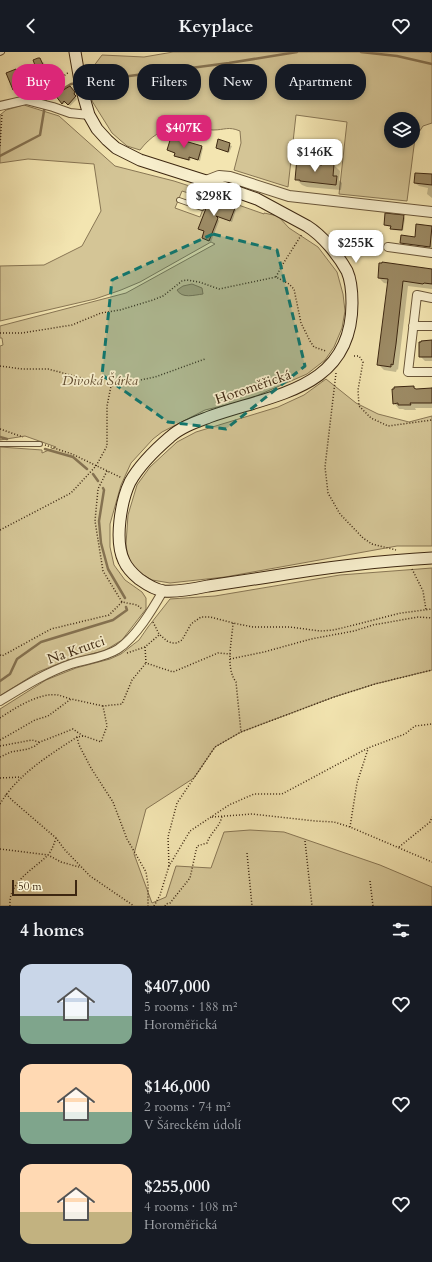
<!DOCTYPE html>
<meta charset="utf-8">
<style>
body{margin:0;font-family:Cardo,serif;background:#20242c;color:#f1f3f6;height:100vh;display:flex;flex-direction:column;font-size:15px;white-space:nowrap}
*{box-sizing:border-box;margin:0}
p{font-size:13px;color:#9ea1a6}
.icon{flex:none;width:22px;height:22px;fill:none;stroke:currentColor;stroke-width:2;stroke-linecap:round;stroke-linejoin:round}
.map{position:relative;height:854px;overflow:hidden}
.side{display:flex;flex-direction:column;background:#171b24;flex:1}
.side>*{flex:none}
.banner{position:absolute;left:12px;top:12px;width:408px;height:36px;display:flex;gap:8px}
.buttons{position:absolute;left:384px;top:60px;display:grid;gap:8px}
.buttons a{display:grid;place-items:center;width:36px;height:36px;border-radius:50%;background:#171b24;box-shadow:0 2px 6px #0003;font-size:20px}
.scale{position:absolute;left:12px;bottom:10px;width:65px;box-sizing:border-box;padding-left:4px;border:2px solid #3d2711;border-top:0;font-size:11px;line-height:14px;white-space:nowrap;color:#3d2711;-webkit-text-stroke:3px #f7eecc;paint-order:stroke}
.price{position:absolute;translate:-50% -34px;padding:0 9px;border-radius:8px;background:#fff;color:#222;font-size:13px;line-height:26px;filter:drop-shadow(0 1px 2px #0008)}
.price::after{content:'';position:absolute;left:50%;top:24px;width:12px;height:9px;margin-left:-6px;background:inherit;clip-path:polygon(0 0,100% 0,50% 100%)}
.price.on{background:#db2777;color:#fff}
ul{padding:0;list-style:none}
li{display:flex;align-items:center;gap:12px;height:100px;padding:0 20px}
li span{display:grid;place-items:center;flex:none;width:112px;height:80px;border-radius:12px;color:#555}
li>.icon{margin-inline-start:auto}
span .icon{width:48px;height:48px;fill:#fffc;stroke-width:1}
li b{font-size:17px}
h2{display:flex;justify-content:space-between;align-items:center;height:48px;padding:0 20px;font-size:17px}
.pill{padding:0 14px;border-radius:16px;background:#171b24;box-shadow:0 2px 6px #0003;font-size:14px;line-height:36px}
.pill.on{background:#db2777;color:#fff}
header{display:flex;justify-content:space-between;align-items:center;height:52px;padding:0 20px;background:#171b24;font-size:18px;font-weight:600}
.map>svg:first-child{display:block}
.green{fill:#d4c596;stroke:#887654;fill-rule:evenodd}
.water{fill:#b5a47b;stroke:#857251}
.shadow{fill:#0003}
.lines{fill:none;stroke-linecap:round;stroke-linejoin:round}
.stream{stroke:#857251;stroke-width:2.5}
.building{fill:#9c8a64;stroke:#3d2711}
.service-casing{stroke:#6a5639;stroke-width:6}
.minor-casing{stroke:#6a5639;stroke-width:10}
.tertiary-casing{stroke:#6a5639;stroke-width:12}
.secondary-casing{stroke:#3d2711;stroke-width:13}
.path{stroke:#3d2711;stroke-width:1.5;stroke-dasharray:1 2;stroke-linecap:butt}
.service{stroke:#f7eecc;stroke-width:4}
.minor{stroke:#f7eecc;stroke-width:8}
.tertiary{stroke:#f7eecc;stroke-width:10}
.secondary{stroke:#f7eecc;stroke-width:11}
.marked{fill:#0f766e;fill-opacity:0.2;stroke:#0f766e;stroke-width:3;stroke-dasharray:8 5;stroke-linejoin:round}
.labels{text-anchor:middle;dominant-baseline:central;stroke-width:3.5;stroke-linejoin:round;paint-order:stroke}
.park-label{font-size:14px;font-style:italic;fill:#634e32;stroke:#f7eecc}
.street-label{font-size:14px;fill:#3d2711;stroke:#f7eecc}
</style>
<header><svg class="icon" aria-label="back" viewBox="0 0 24 24"><path d="M15 5l-7 7 7 7"/></svg>Keyplace<svg class="icon" aria-label="heart" viewBox="0 0 24 24"><path d="M12 20l-8-8c-3-5 5-10 8-4 3-6 11-1 8 4z"/></svg></header>
<div class="map">
<svg width="432" height="854" viewBox="0 0 432 854">
<rect width="100%" height="100%" fill="#f3e5b1"/>
<filter id="stains"><feTurbulence type="fractalNoise" baseFrequency=".005" numOctaves="4"/><feColorMatrix values="0 0 0 0 .2 0 0 0 0 .09 0 0 0 0 .02 0 0 0 .5 -.17"/></filter>
<radialGradient id="worn" r=".72"><stop offset=".6" stop-color="#630" stop-opacity="0"/><stop offset="1" stop-color="#630" stop-opacity=".3"/></radialGradient>
<path class="green" d="M173,0H432V71L423,74L415,86L407,149L339,142L347,70L296,63L288,135L234,118L241,91L240,79C228,74 225,78 213,78C181,75 162,70 140,98L127,94L112,81L92,49L93,15L102,3L144,5ZM391,67H413V89H391Z
M24,53L59,64L115,114L174,129L205,139L210,143L264,162V161L278,164L289,176L318,195L337,220L343,242L345,259L342,276L334,295L325,308L307,322L247,348L205,358L162,380L153,387L131,411L121,433L110,472V495L114,513L125,528L142,540L146,546V557L122,588L104,599L70,607L38,620L0,644V395L42,398V401L56,395L25,384L0,388V294L3,293L2,286H0V274L126,241L215,192L211,190L140,230L121,238L95,247L0,269V214L44,213L82,194L101,159L94,112L28,107L0,111V63L6,58ZM182,139L207,147L200,165L175,156Z
M326,327L356,351L378,362L409,370L432,364V494H397L225,525L170,531L152,528L140,521L128,507L126,492L128,463L137,433L150,415L177,390L196,380L278,355L304,343Z
M432,516V618L375,632L334,645L241,680L215,695L194,726L146,757L134,802L152,851L166,845L176,814L211,816L224,780L250,778L284,780L380,813L432,835V854H0V657L46,628L76,616L110,607L121,602L139,588L148,575L170,547L215,544L340,523Z"/>
<path class="water" d="M192,232L202,236L203,242C194,243 182,247 177,238L183,234Z"/>
<path class="shadow" d="M40,8L44,11L51,28L17,42L14,38L7,22L16,18L20,24L37,17Z
M70,36L76,42L74,44L77,47L70,54L66,50L64,52L62,51Z
M219,89L232,94L229,101L217,96Z
M202,95L203,96L200,109L191,106L190,109L177,105L176,103V102L168,98Z
M305,108L309,112L323,114V112L334,113L340,119L339,128L342,131L341,138L307,135L302,133L296,127Z
M432,123V146L427,142L428,136L419,134L415,131Z
M210,147L236,158L232,170L216,164L219,169L211,190L203,186L205,180L199,176Z
M403,164L405,166L403,179L393,178L392,175L387,174L385,172Z
M417,173L432,175V197L404,194L401,191L416,186Z
M432,218V237L408,234L398,318L397,317L396,320L384,318L378,312L389,232L384,231L379,226Z
M432,289V309H425L420,304Z
M431,335H432V356H415L416,358H405L403,357H399L394,351L416,338L431,337Z"/>
<g class="lines">
<path class="stream" d="M361,0L397,4L432,12
M83,30L229,11L297,0
M0,104L40,83L46,47L71,32L78,31
M0,385L7,387
M45,397L73,405L87,417
M93,422L98,429
M103,436L104,438L99,469L101,491L108,517L125,546
M0,629L10,622L17,607L41,590L113,568L127,558L126,555"/>
</g>
<path class="building" d="M38,6H40L48,24L13,38L6,21L16,17L18,24L36,16L33,8Z
M70,34L75,40L74,42L76,44L68,53L64,49L62,52L55,43Z
M171,85L202,94L198,108L189,105V108L174,104L175,101L167,98Z
M218,87L230,91L228,100L216,96Z
M297,106L305,107V111L322,113V111L334,112L333,124H337L336,133L300,129V128H295Z
M415,121L432,122V133L414,131Z
M210,146L235,156L230,169L216,164L218,166L209,189L202,186L204,179L198,177Z
M385,161L404,163L402,178L390,177L391,174L384,173Z
M416,172L432,174L430,195L400,191L401,183L415,185Z
M382,210L432,217V232L424,231L423,232L403,229L396,292L393,313L391,312V315L377,313L388,227L378,226L379,211H382Z
M432,288V305H419V290H421V289Z
M414,334V336L416,337L432,336V351H410L411,353H398V351L393,352L392,337H394V335Z"/>
<g class="lines">
<g class="service-casing">
<path id="service" d="M0,1L2,0
M179,148L202,156L212,132
M0,392H40"/>
</g>
<g class="minor-casing">
<path id="minor" d="M0,54L26,48L53,55L70,61L89,63
M388,195L432,201
M432,246L417,243L408,320H432
M413,274H432
M0,649C23,635 45,621 71,612C86,607 104,606 118,597C136,585 152,558 163,539"/>
</g>
<g class="tertiary-casing">
<path id="tertiary" d="M206,129L219,124L230,125L289,144L432,160"/>
</g>
<g class="secondary-casing">
<path id="secondary" d="M75,0L81,35L89,63L97,77L107,88L116,96L140,108L206,129L257,147L307,174C323,184 338,203 347,219C351,228 352,241 352,251C352,338 273,342 209,365C196,370 181,375 170,385C156,397 139,414 130,430C121,449 114,489 124,509C127,516 133,522 139,527C146,532 155,538 164,539C179,540 194,537 208,534C228,531 248,528 268,525C322,516 377,509 432,506"/>
</g>
<path class="path" d="M430,0L432,1
M38,43L69,20
M0,94L2,62
M276,225L281,215L302,182
M0,281H22L72,273L101,261L120,258L153,248L163,244L182,229L187,228L199,230L219,237L276,225L289,232L294,237L301,271L310,289L314,295L326,299
M354,304H359L363,310L358,338L359,354L371,366L388,374L432,368
M0,314L22,317H48L111,334L155,325L205,307
M336,321L325,415L328,441L340,462L363,486L372,492L396,498
M0,377L23,385
M45,393L72,402L122,426
M107,419L98,437L95,469L103,519L122,550L137,553L142,557
M0,478L71,441L96,414L107,394V354L111,334
M412,517L423,539L426,558
M153,570L159,582L167,589L172,591H177L182,588L191,572L201,565H210L233,571L253,575H290L320,579L334,578L401,561L432,557
M233,571C232,589 225,615 236,630L241,680
M145,595L146,611L173,620L218,601L231,602
M127,601L145,595L159,583
M0,603L2,604L51,577L109,563L122,550
M230,607L264,600L311,587L354,579L373,573L418,565L432,566
M0,666C15,656 40,640 58,643C62,644 67,646 71,647
M77,685L79,693L91,716L113,750L127,787L146,820L148,833V854
M0,688L35,668L48,664L71,647L103,654
M0,694L32,688L39,690
M0,705L11,700L28,697L35,694L40,690L73,677L83,684
M0,726L21,725
M6,742L13,749L56,786L65,798L90,824L134,854
M0,752C18,722 48,704 77,685L84,684L101,690L107,674L103,654L122,652L132,628L146,611
M212,765L252,762L315,769L334,770L350,775L432,810
M350,775L357,731L368,697
M305,789L312,854
M399,795L430,770L432,765
M0,797L48,803L61,810L79,815
M247,801L252,854
M169,814L168,785L177,751L215,695L241,680L334,645L375,632L432,618
M370,829L373,854
M10,854C8,830 33,818 48,803C52,798 54,792 56,786
M154,854L160,843L169,814L190,779L229,753L254,742H282L368,696L405,682L415,674L432,672
M165,854L166,852L170,851L190,826L197,794L207,791C210,781 220,775 222,764"/>
<use href="#service" class="service"/>
<use href="#minor" class="minor"/>
<use href="#tertiary" class="tertiary"/>
<use href="#secondary" class="secondary"/>
</g>
<path class="marked" d="M213,182L277,198L305,314L226,377L168,370L102,323L112,228Z"/>
<g class="labels">
<g class="park-label">
<text x="100" y="328">Divoká Šárka</text>
</g>
<g class="street-label">
<text transform="translate(253 335) rotate(-19)">Horoměřická</text>
<text transform="translate(76 598) rotate(-19)">Na Krutci</text>
</g>
</g>
<rect width="100%" height="100%" filter="url(#stains)"/>
<rect width="100%" height="100%" fill="url(#worn)"/>
</svg>
<div class="buttons">
<a><svg class="icon" aria-label="layers" viewBox="0 0 24 24"><path d="M12 4l9 5-9 5-9-5zM3 14l9 5 9-5"/></svg></a>
</div>
<div class="scale">50 m</div>
<b class="price on" style="left:184px;top:97px">$407K</b>
<b class="price" style="left:315px;top:121px">$146K</b>
<b class="price" style="left:214px;top:165px">$298K</b>
<b class="price" style="left:356px;top:212px">$255K</b>
<div class="banner">
<a class="pill on">Buy</a>
<a class="pill">Rent</a>
<a class="pill">Filters</a>
<a class="pill">New</a>
<a class="pill">Apartment</a>
</div>
</div>
<section class="side">
<h2>4 homes<svg class="icon" aria-label="filters" viewBox="0 0 24 24"><path d="M4 7h16M4 17h16"/><circle cx="9" cy="7" r="2"/><circle cx="15" cy="17" r="2"/></svg></h2>
<ul>
<li><span style="background:linear-gradient(#c9d6e8 65%,#7fa58c 0)"><svg class="icon" aria-label="home" viewBox="0 0 24 24"><path d="M3 11l9-7 9 7M6 9v11h12V9"/></svg></span><div><b>$407,000</b><p>5 rooms · 188 m²</p><p>Horoměřická</p></div><svg class="icon" aria-label="heart" viewBox="0 0 24 24"><path d="M12 20l-8-8c-3-5 5-10 8-4 3-6 11-1 8 4z"/></svg></li>
<li><span style="background:linear-gradient(#ffd9b3 60%,#7fa58c 0)"><svg class="icon" aria-label="home" viewBox="0 0 24 24"><path d="M3 11l9-7 9 7M6 9v11h12V9"/></svg></span><div><b>$146,000</b><p>2 rooms · 74 m²</p><p>V Šáreckém údolí</p></div><svg class="icon" aria-label="heart" viewBox="0 0 24 24"><path d="M12 20l-8-8c-3-5 5-10 8-4 3-6 11-1 8 4z"/></svg></li>
<li><span style="background:linear-gradient(#ffd9b3 60%,#c2b280 0)"><svg class="icon" aria-label="home" viewBox="0 0 24 24"><path d="M3 11l9-7 9 7M6 9v11h12V9"/></svg></span><div><b>$255,000</b><p>4 rooms · 108 m²</p><p>Horoměřická</p></div><svg class="icon" aria-label="heart" viewBox="0 0 24 24"><path d="M12 20l-8-8c-3-5 5-10 8-4 3-6 11-1 8 4z"/></svg></li>
</ul>
</section>
